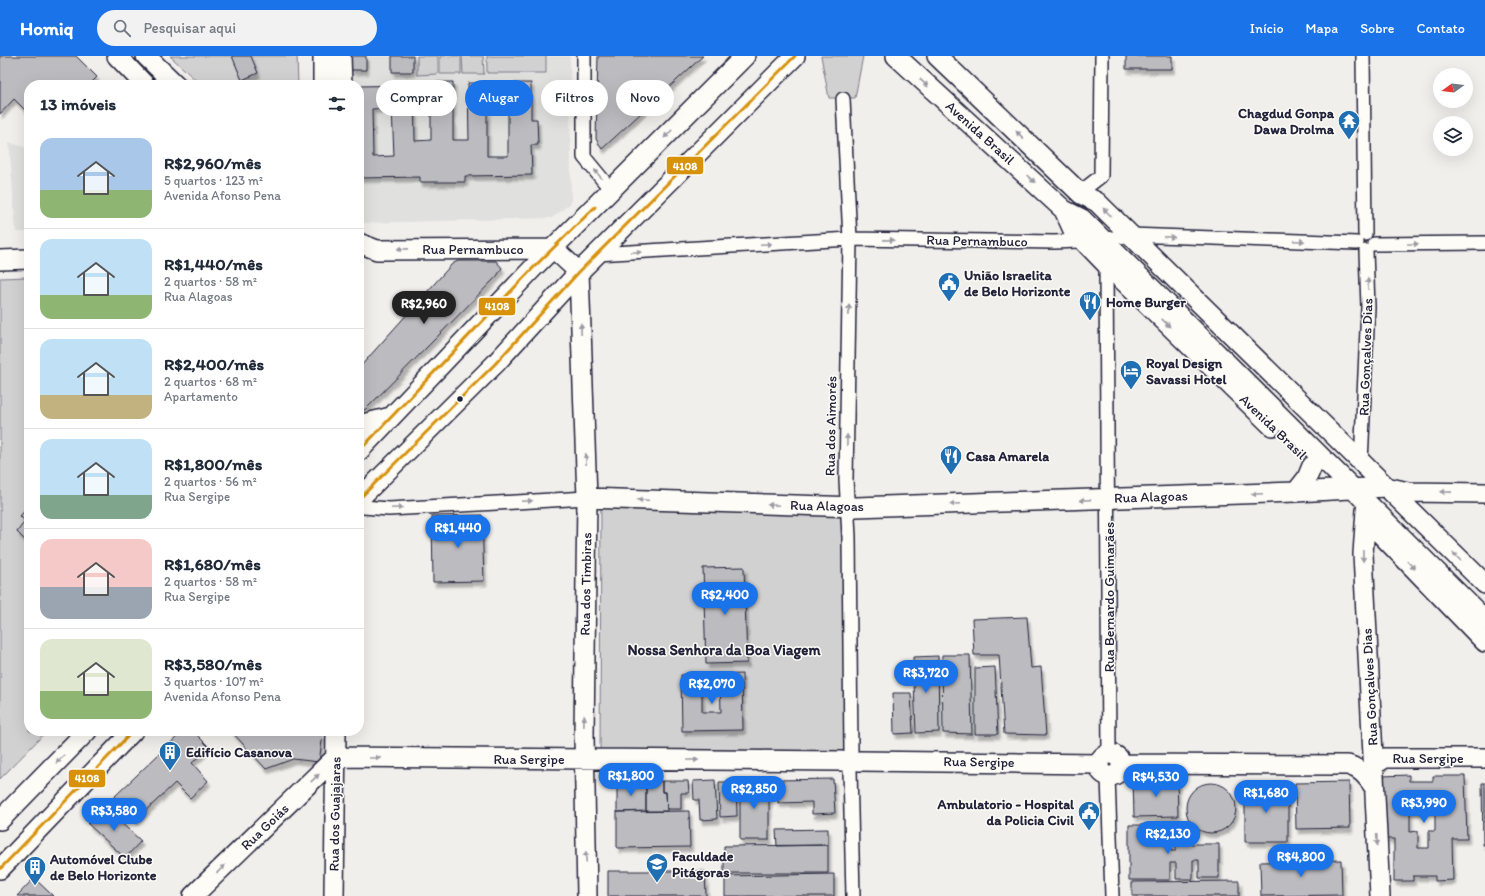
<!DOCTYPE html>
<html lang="pt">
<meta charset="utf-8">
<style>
body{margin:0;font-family:Itim,sans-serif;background:#f2f2f3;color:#1f2937;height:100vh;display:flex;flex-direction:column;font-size:15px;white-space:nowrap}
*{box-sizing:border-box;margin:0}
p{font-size:13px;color:#747a83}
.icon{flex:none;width:22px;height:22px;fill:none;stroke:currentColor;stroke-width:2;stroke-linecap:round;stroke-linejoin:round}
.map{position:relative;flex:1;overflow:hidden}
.sheet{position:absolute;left:24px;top:24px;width:340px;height:656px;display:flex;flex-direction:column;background:#fff;border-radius:16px;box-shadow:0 4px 16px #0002}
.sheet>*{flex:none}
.guide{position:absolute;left:376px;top:24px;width:380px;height:36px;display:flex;gap:8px}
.needle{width:26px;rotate:255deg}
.fabs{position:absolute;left:1433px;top:12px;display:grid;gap:8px}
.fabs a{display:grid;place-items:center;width:40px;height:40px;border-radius:50%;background:#fff;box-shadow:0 4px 16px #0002;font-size:20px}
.price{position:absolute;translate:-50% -34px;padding:0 9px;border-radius:14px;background:#1a73e8;color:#fff;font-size:13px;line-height:26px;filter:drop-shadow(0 1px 2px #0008)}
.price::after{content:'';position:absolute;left:50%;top:24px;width:12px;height:9px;margin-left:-6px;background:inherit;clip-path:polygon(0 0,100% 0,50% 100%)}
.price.on{background:#222;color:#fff}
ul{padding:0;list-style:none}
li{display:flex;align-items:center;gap:12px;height:100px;padding:0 16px}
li+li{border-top:1px solid #e0e1e3}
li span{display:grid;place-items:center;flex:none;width:112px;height:80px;border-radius:12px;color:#555}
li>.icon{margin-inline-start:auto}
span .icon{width:48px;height:48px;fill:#fffc;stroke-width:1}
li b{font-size:17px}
h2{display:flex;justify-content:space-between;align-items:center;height:48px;padding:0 16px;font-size:17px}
.chip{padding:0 14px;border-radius:18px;background:#fff;box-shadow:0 4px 16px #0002;font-size:14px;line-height:36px}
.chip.on{background:#1a73e8;color:#fff}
header{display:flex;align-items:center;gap:24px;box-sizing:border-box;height:56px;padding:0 20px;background:#1a73e8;color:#fff}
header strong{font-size:19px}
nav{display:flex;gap:22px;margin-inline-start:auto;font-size:14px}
.search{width:280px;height:36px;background:#f2f2f3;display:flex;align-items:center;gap:10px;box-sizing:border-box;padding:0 14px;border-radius:22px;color:#747a83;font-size:15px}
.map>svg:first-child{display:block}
.built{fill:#e0e0df}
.green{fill:#d2d1d1;stroke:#7a7a86}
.building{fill:#bcbcc0;stroke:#22223b;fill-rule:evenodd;filter:url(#shadow)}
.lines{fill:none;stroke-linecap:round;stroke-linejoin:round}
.street-casing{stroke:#22223b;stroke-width:16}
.secondary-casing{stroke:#22223b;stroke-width:22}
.street{stroke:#fdfcf7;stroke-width:13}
.secondary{stroke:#fdfcf7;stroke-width:19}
.bus-1-casing{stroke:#fdfcf7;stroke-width:6}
.bus-1{stroke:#d79209;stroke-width:3}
.oneway{fill:#9a9aa2}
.bus-dot{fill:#22223b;stroke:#fdfcf7;stroke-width:1.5}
.labels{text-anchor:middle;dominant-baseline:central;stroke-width:3;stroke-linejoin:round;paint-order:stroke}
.poi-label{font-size:14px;font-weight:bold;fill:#22223b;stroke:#fdfcf7;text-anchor:start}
.street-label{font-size:14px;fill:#22223b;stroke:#fdfcf7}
.neighbourhood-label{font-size:15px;font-weight:bold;fill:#22223b;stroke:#fdfcf7}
.line-badge{stroke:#fdfcf7;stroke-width:1.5}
.badge-label{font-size:11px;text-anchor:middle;font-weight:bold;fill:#fff}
</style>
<header>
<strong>Homiq</strong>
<div class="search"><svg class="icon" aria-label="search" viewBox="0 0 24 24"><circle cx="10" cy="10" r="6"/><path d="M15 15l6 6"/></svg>Pesquisar aqui</div>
<nav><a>Início</a><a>Mapa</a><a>Sobre</a><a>Contato</a></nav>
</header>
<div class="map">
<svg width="1485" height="840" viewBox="0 0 1485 840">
<defs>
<filter id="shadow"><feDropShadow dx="2.5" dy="4.5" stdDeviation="1" flood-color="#0004"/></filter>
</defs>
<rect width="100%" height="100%" fill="#f0efec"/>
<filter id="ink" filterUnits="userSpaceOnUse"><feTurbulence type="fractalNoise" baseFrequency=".025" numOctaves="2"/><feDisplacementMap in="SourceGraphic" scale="8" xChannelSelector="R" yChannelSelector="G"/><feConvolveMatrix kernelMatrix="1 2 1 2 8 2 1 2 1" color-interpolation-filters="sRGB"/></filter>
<g filter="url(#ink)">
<path class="built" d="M350,0H570L571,147L552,162L363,167L359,163V29H350Z
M9,86L29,93V176H16Z"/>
<path class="green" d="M170,0H297L298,29H201Z
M417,0H438V18L417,19Z
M440,0H461V18H440Z
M462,0H483L484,18H463Z
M487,0H546V17H487Z
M821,0H863L855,42H829Z
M29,221V675H47L0,723V222Z
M601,442L838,447L846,464V698L600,704Z"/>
<path class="building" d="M0,0H76L97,21L89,29H29V58L14,43L0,58Z
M232,0H251L258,17L242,24Z
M351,0H366V14H351Z
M392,0H413V16H392Z
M598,0H703L602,93L596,83Z
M1126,0H1172V13H1126Z
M431,26H453V84H469L468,27H531V63H537L538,89H531L532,119L465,120V126H420V121L359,122V30L414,29L415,85L431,84ZM487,51H508V100H487ZM392,52L394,100L373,101L372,53Z
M458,205H496L502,212L497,220L367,352L359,357V312L452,208Z
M29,450V488L17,476L25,465L20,460Z
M482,459L484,525L433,526L432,460Z
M744,511L747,607L706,608L703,512Z
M1027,561L1031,612L1041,611L1046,679L1004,678L999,599H974L972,563Z
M942,599H970L972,678L943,677Z
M938,600L939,676L916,677L913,601Z
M995,611L998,678H975V612Z
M702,618V656H721L720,619L742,618L743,674L682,675L681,619Z
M893,637H911L913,677L894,678Z
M183,675H193L209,691L192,707L208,725L190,742L175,727L135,765L113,742Z
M231,675H299L323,678L319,706L293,703L266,713Z
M1409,719V725H1433V720H1465L1467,783H1452L1453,824L1435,825V820H1413V825H1394V783H1382L1381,720ZM1435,754V775H1429V792H1418V775L1410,776V755Z
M1177,722L1178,760L1134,761L1133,723Z
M833,723L835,757L812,758V746L778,747L777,724Z
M715,724L717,763L700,764L699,744H694L693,725Z
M740,724H769V784H740Z
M662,725H688L689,737H681V753H667L666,736H662Z
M662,725V736H666L667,755H646V726Z
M617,726H646V755L617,756Z
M719,726H736L737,760L720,761Z
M1349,726L1350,772L1296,773L1295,727Z
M1482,727H1485V789H1483Z
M1186 752a25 25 0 1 1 50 0a25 25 0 1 1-50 0Z
M1245,729H1288V786H1245Z
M104,751L141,785L125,802L88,768Z
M689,755L690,791L617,792V756Z
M1129,769H1178V784H1171V795H1176V788H1219V822H1199V804H1193V823H1176V807H1170V824H1129Z
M828,773V789L777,790L776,774Z
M828,789V817H724V790Z
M1341,804L1342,839L1261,840L1260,806Z
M608,815H705L706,840H608Z
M834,818V840H725V820Z
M34,822L53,840H17Z
M1239,825V840H1132V826Z"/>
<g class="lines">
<g class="street-casing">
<path id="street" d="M584,0V101L612,135
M1363,0L1365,178
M843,43L850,183L846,423L849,481L851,697
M1078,136L1087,131L1101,120L1102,0
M1374,188L1485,187
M597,198L850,183L1054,186L1102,184L1130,179L1357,187
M1106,208L1109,698
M1361,407L1368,251L1366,195
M359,449L363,451L389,453L587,442
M850,714L853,840
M1108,720L1112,840"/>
</g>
<g class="secondary-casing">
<path id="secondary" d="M117,0L145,29
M146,0L176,29
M341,0L342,29
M896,0L1064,154L1082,163L1485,564
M937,0L1081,138L1097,146L1485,528
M323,29V0
M1064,154L1073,174L1106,208L1272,370
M359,187L377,194L554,193L579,216
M0,204L29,203
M579,216L587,442L584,679L587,840
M359,369L391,361
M359,395L534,211L745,0
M1296,436L1307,422L1312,410
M1397,438L1408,436L1485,437
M587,442L856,451L1296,436L1386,431L1408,436
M359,443L495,308L579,216L795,0
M1366,454L1363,498L1380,840
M1372,469L1485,586
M1099 709a11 11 0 1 1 22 0a11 11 0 1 1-22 0Z
M859,705L1099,708
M1121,708L1348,709C1361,713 1366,719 1374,731
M1374,709L1385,702H1485
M0,764L87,675
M0,813L133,675
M193,840L336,701L842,705
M334,840L336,675"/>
</g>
<use href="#street" class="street"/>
<use href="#secondary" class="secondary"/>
<g class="bus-1-casing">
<path id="bus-1" d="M359,395L534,211L595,151
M359,443L495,308L579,216L795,0
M0,813L133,675"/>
</g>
<use href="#bus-1" class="bus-1"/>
</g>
<defs><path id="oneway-solid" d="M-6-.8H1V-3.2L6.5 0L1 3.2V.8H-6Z"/></defs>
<g class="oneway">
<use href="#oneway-solid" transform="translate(924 27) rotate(43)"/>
<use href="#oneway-solid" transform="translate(668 78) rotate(135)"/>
<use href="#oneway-solid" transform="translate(1020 79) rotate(-136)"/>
<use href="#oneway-solid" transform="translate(598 118) rotate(-129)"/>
<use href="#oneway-solid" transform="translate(1031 123) rotate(42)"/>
<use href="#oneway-solid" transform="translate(1107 156) rotate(-135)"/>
<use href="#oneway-solid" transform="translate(1169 181) rotate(2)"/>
<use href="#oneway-solid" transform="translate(889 184) rotate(1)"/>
<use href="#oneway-solid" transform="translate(1299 185) rotate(2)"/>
<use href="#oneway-solid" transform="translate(766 188) rotate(-3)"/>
<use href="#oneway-solid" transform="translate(1413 188)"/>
<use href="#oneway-solid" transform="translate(403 193) rotate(179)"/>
<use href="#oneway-solid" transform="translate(636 196) rotate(-3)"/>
<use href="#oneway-solid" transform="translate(1368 228) rotate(-91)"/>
<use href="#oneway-solid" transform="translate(849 254) rotate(-89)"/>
<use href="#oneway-solid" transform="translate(1166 267) rotate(44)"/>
<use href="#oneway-solid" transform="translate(581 273) rotate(-92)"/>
<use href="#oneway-solid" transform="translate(847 384) rotate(-89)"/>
<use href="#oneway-solid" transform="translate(586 403) rotate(-92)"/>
<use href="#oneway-solid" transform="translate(1446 436) rotate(-179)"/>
<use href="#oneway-solid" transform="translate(1257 438) rotate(178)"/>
<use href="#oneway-solid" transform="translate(643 444) rotate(-178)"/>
<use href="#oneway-solid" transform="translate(1085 444) rotate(178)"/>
<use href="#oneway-solid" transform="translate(527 445) rotate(-3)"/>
<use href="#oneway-solid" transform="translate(955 448) rotate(178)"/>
<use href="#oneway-solid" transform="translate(773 449) rotate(-178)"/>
<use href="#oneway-solid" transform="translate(397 452) rotate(-3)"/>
<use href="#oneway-solid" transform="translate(1363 500) rotate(89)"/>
<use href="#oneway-solid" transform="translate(1457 501) rotate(-135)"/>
<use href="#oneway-solid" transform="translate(1411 509) rotate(46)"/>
<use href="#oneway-solid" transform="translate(584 665) rotate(-89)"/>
<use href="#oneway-solid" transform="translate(375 702)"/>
<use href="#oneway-solid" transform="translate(60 703) rotate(134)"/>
<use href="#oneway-solid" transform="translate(693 704)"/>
<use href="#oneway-solid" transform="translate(315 722) rotate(-44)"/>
<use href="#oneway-solid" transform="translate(1377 784) rotate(87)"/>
<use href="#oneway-solid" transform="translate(586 801) rotate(-91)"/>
<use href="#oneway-solid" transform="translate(221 813) rotate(-44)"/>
</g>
</g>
<defs>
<g id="temple-pin" transform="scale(1.15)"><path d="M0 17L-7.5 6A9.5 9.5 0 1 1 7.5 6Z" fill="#1f6fb2" stroke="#fdfcf7"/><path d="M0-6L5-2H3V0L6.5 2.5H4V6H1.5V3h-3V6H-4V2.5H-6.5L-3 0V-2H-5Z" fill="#fff"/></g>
<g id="civic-pin" transform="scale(1.15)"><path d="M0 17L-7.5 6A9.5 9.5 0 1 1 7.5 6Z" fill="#1f6fb2" stroke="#fdfcf7"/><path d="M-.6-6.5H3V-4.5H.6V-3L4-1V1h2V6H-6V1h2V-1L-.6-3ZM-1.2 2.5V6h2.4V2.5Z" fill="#fff"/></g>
<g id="restaurant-pin" transform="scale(1.15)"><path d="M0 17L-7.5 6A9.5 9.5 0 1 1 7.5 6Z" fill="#1f6fb2" stroke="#fdfcf7"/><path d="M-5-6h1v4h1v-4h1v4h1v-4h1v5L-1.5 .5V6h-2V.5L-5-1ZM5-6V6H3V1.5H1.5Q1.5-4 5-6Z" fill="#fff"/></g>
<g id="hotel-pin" transform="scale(1.15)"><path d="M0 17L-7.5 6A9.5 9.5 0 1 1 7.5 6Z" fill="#1f6fb2" stroke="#fdfcf7"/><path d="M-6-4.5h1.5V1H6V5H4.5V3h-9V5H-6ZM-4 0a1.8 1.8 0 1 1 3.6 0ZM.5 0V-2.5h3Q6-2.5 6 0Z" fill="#fff"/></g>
<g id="building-pin" transform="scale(1.15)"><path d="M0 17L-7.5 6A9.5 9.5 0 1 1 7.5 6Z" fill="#1f6fb2" stroke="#fdfcf7"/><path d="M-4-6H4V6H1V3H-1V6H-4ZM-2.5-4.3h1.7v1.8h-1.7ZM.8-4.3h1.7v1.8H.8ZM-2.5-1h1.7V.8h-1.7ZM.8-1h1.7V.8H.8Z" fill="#fff"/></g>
<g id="university-pin" transform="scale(1.15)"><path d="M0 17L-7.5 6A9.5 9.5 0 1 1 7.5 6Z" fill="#1f6fb2" stroke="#fdfcf7"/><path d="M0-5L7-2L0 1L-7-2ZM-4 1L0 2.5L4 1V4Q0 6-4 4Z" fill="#fff"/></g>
</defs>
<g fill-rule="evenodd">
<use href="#temple-pin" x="1349" y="65"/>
<use href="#civic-pin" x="949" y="227"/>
<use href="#restaurant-pin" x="1090" y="246"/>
<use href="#hotel-pin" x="1131" y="315"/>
<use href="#restaurant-pin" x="951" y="400"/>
<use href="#building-pin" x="170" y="696"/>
<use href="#civic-pin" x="1089" y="756"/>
<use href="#university-pin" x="657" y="808"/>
<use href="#building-pin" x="35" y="811"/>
</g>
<circle class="bus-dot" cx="460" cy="343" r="3.5"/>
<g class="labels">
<g class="poi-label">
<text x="1334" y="57" text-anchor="end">Chagdud Gonpa<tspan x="1334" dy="16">Dawa Drolma</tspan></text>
<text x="964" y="219">União Israelita<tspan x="964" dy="16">de Belo Horizonte</tspan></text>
<text x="1106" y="246">Home Burger</text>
<text x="1146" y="307">Royal Design<tspan x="1146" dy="16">Savassi Hotel</tspan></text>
<text x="966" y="400">Casa Amarela</text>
<text x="186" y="696">Edifício Casanova</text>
<text x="1074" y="748" text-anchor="end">Ambulatorio - Hospital<tspan x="1074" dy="16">da Policia Civil</tspan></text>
<text x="672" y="800">Faculdade<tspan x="672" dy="16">Pitágoras</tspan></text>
<text x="50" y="803">Automóvel Clube<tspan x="50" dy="16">de Belo Horizonte</tspan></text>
</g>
<g class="street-label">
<text transform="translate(980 77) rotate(42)">Avenida Brasil</text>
<text transform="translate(977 185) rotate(1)">Rua Pernambuco</text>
<text x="473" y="193">Rua Pernambuco</text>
<text transform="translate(1366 301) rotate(-88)">Rua Gonçalves Dias</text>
<text transform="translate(831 370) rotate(-89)">Rua dos Aimorés</text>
<text transform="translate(1273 371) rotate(44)">Avenida Brasil</text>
<text transform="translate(1151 441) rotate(-2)">Rua Alagoas</text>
<text transform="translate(827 450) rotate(1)">Rua Alagoas</text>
<text transform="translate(586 528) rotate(-89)">Rua dos Timbiras</text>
<text transform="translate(1109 541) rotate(-90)">Rua Bernardo Guimarães</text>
<text transform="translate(1370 631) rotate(-93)">Rua Gonçalves Dias</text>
<text x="1428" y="702">Rua Sergipe</text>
<text x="529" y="703">Rua Sergipe</text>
<text transform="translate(979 706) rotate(1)">Rua Sergipe</text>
<text transform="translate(335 758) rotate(-89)">Rua dos Guajajaras</text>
<text transform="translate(265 771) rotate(-44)">Rua Goiás</text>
</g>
<g class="neighbourhood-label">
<text x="724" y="594">Nossa Senhora da Boa Viagem</text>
</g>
</g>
<g class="line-badge">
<rect x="666" y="100" width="38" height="19" rx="4" fill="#d79209"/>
<rect x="478" y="241" width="38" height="19" rx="4" fill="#d79209"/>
<rect x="68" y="713" width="38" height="19" rx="4" fill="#d79209"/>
</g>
<g class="badge-label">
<text x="685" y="114">4108</text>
<text x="497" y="254">4108</text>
<text x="87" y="726">4108</text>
</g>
</svg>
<div class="fabs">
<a><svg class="needle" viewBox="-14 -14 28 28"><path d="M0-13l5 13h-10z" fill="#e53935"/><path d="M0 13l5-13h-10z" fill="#747a83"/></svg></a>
<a><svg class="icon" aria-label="layers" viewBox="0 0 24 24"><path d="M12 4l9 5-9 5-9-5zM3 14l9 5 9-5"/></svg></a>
</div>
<b class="price on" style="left:424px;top:269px">R$2,960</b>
<b class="price" style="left:458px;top:493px">R$1,440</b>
<b class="price" style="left:725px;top:560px">R$2,400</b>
<b class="price" style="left:926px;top:638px">R$3,720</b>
<b class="price" style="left:712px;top:649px">R$2,070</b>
<b class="price" style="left:631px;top:741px">R$1,800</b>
<b class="price" style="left:1156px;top:742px">R$4,530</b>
<b class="price" style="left:754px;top:754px">R$2,850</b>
<b class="price" style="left:1266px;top:758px">R$1,680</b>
<b class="price" style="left:1424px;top:768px">R$3,990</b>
<b class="price" style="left:114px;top:776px">R$3,580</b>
<b class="price" style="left:1168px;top:799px">R$2,130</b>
<b class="price" style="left:1301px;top:822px">R$4,800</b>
<div class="guide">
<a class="chip">Comprar</a>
<a class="chip on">Alugar</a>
<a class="chip">Filtros</a>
<a class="chip">Novo</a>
</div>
<section class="sheet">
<h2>13 imóveis<svg class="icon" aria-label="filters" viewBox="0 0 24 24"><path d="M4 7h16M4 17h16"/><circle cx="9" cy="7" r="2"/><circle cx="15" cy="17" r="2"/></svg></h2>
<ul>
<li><span style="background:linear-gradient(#a9c7e8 65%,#8fb573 0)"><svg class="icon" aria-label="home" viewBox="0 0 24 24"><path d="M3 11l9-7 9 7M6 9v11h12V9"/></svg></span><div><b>R$2,960/mês</b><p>5 quartos · 123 m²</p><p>Avenida Afonso Pena</p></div></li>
<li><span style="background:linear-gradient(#bfe0f5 70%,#8fb573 0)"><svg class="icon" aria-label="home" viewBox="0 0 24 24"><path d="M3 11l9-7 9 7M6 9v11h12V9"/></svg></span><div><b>R$1,440/mês</b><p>2 quartos · 58 m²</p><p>Rua Alagoas</p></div></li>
<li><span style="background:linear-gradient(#bfe0f5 70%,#c2b280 0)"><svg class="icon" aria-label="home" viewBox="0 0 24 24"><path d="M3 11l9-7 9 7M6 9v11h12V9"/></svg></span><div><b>R$2,400/mês</b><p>2 quartos · 68 m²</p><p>Apartamento</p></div></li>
<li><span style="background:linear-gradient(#bfe0f5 70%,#7fa58c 0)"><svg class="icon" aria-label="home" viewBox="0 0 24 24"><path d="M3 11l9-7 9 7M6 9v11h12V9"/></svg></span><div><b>R$1,800/mês</b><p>2 quartos · 56 m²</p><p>Rua Sergipe</p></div></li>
<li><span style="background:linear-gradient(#f6c9c9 60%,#9aa5b1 0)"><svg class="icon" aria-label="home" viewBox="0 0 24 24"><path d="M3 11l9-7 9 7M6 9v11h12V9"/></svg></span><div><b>R$1,680/mês</b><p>2 quartos · 58 m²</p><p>Rua Sergipe</p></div></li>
<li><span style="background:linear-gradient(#dfe7d0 65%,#8fb573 0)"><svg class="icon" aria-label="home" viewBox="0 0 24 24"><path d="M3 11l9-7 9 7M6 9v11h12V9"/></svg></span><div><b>R$3,580/mês</b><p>3 quartos · 107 m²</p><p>Avenida Afonso Pena</p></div></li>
</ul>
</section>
</div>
